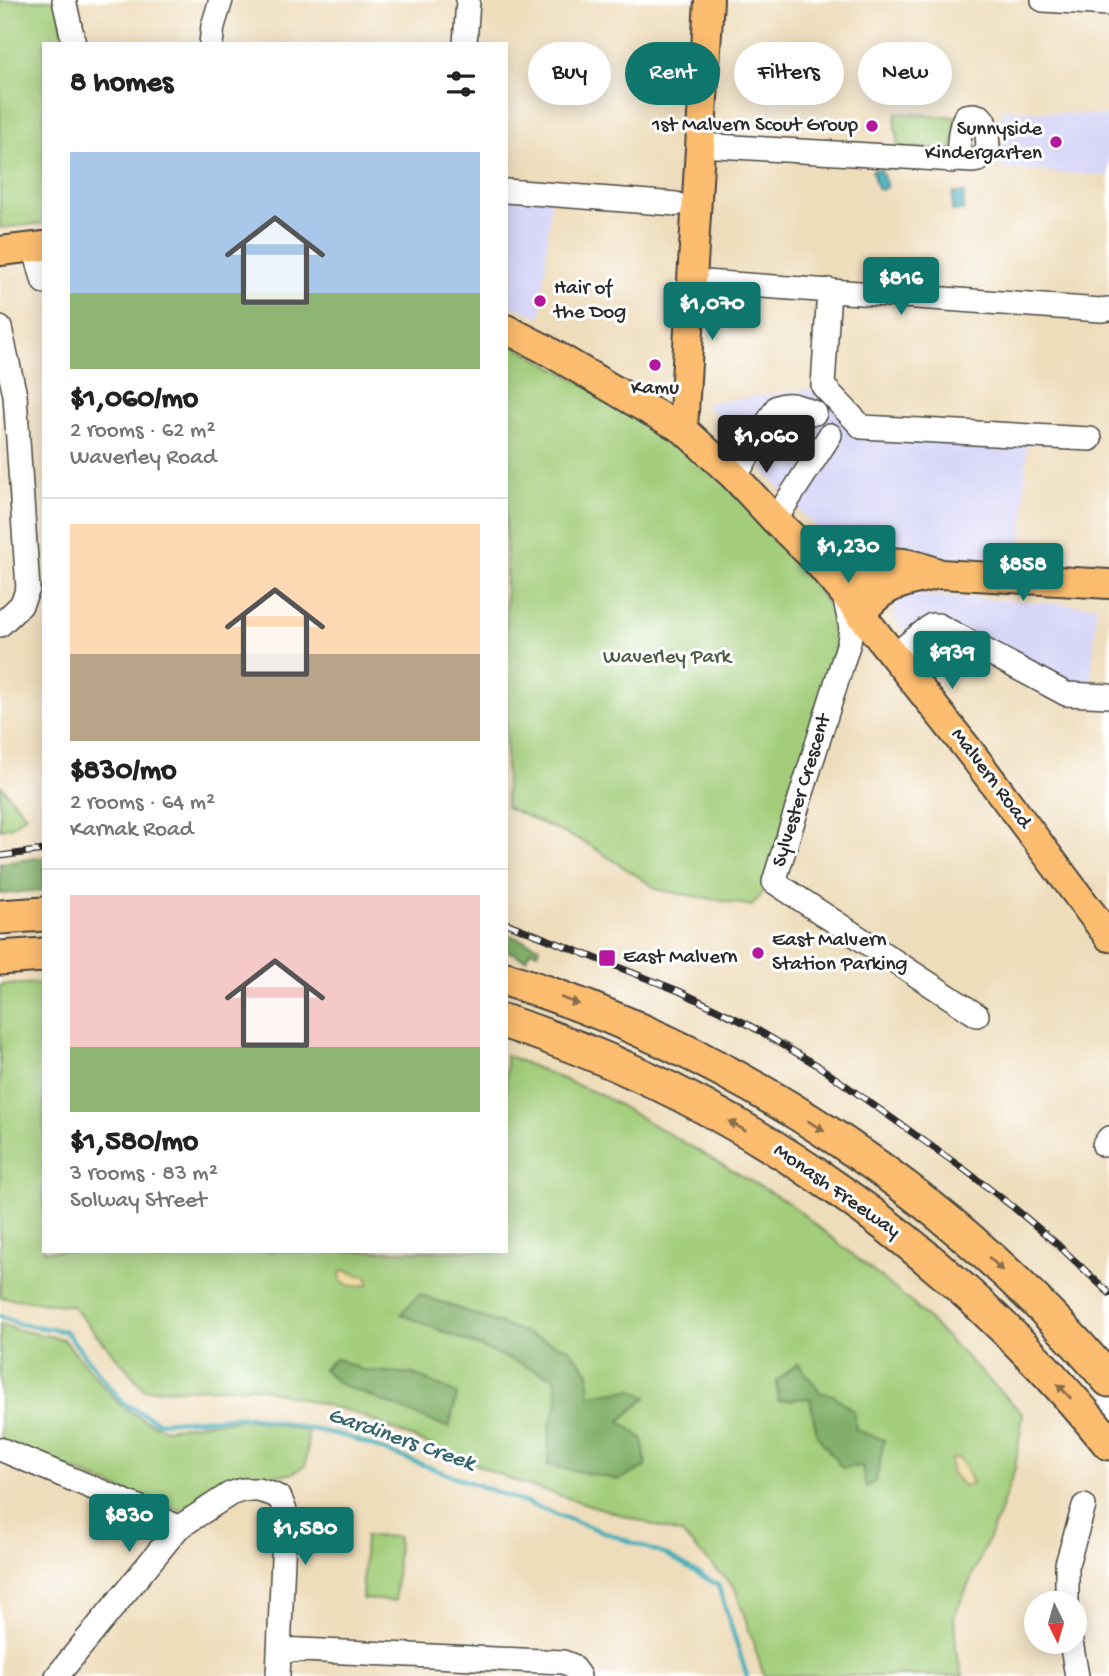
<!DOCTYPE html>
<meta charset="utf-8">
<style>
body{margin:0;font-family:"Gochi Hand",sans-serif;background:#f2f2f2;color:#222;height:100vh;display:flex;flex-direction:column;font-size:26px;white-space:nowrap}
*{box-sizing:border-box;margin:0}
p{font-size:23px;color:#767676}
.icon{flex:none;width:38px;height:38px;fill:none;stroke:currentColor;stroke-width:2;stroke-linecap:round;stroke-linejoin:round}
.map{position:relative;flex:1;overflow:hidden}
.panel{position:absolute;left:42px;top:42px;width:466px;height:1211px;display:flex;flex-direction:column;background:#fff;border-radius:0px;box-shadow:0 4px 18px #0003}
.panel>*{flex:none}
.hud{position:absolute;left:528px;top:42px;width:474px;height:63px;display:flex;gap:14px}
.needle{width:46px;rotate:175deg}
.tools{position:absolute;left:1024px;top:1591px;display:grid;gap:14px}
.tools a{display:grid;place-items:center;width:63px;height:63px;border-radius:50%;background:#fff;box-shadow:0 4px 18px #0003;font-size:35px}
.price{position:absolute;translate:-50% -60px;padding:0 16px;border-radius:7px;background:#0f766e;color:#fff;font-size:23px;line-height:46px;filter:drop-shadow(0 2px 4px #0008)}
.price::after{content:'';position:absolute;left:50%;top:42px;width:21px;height:16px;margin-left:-10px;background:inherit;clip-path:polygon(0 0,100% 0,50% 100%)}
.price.active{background:#222;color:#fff}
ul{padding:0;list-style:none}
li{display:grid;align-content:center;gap:14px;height:371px;padding:0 28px}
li+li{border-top:2px solid #e0e0e0}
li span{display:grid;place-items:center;height:217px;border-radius:0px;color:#555}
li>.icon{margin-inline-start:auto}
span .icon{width:126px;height:126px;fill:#fffc;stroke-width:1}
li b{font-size:30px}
h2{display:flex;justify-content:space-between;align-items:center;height:84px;padding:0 28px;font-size:30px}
.tag{padding:0 24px;border-radius:32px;background:#fff;box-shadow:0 4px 18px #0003;font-size:24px;line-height:63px}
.tag.active{background:#0f766e;color:#fff}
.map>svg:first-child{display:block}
.built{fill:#d8d7f8}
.green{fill:#a3cd7a;stroke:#677c52;stroke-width:2}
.forest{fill:#82b06a;stroke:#566e4a;stroke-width:2}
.sand{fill:#eeda9e;stroke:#8c8264;stroke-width:2}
.water{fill:#3dacb9;stroke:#346c72;stroke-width:2}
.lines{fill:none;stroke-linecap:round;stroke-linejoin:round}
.stream{stroke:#3dacb9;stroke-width:4.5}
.minor-casing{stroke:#484641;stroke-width:26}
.major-casing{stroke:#484641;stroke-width:32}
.highway-casing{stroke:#484641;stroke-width:37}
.minor{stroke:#fff;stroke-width:23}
.major{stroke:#fcbd6f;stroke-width:28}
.highway{stroke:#fcbd6f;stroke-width:33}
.rail-casing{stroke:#2b2b2b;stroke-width:7}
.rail{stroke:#fff;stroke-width:4.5;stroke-dasharray:13;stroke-linecap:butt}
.oneway{fill:#896d4a}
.poi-dot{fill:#b5179e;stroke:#fff;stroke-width:2.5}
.labels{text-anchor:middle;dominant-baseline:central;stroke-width:6;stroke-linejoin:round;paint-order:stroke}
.poi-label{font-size:21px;fill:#2b2b2b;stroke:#fff;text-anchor:start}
.park-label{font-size:21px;fill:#4f5c43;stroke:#fff}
.street-label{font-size:21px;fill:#2b2b2b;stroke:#fff}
.water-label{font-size:23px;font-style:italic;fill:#33656b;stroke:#fff}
</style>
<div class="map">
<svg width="1109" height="1676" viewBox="0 0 1109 1676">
<rect width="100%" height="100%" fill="#fff"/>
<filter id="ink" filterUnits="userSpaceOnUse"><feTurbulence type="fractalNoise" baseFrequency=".0143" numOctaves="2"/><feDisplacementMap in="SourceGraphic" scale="14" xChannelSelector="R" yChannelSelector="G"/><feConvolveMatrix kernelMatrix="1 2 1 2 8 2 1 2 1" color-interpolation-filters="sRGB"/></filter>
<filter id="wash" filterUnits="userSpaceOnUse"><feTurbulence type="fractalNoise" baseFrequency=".00686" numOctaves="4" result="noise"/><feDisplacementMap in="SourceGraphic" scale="28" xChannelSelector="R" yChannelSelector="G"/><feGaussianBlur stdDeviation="1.57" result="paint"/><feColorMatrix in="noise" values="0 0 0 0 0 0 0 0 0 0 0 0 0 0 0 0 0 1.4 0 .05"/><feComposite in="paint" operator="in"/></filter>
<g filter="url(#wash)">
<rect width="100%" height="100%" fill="#edb"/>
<path class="built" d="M1001,109L1109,116V176L1001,169L1004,136Z
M506,195L551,198L541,317L506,304Z
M812,389L862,430L1027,441L1022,561L836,551L704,403Z
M907,594L1097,606L1090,693L964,645L933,669L893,616L894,608L902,596Z"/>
<path class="green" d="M0,0H57L66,44H44V223L0,228Z
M896,113L956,117L953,150L897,146L898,132L895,131Z
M506,341L679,437L770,528L843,625L764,891L752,906L659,890L586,843L506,807Z
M0,785L26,815L12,826L0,829Z
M44,983V1251H506V1055L603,1096L789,1203L912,1303L1023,1414L1015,1468L997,1520L954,1617L956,1651L963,1676H764L735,1588L682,1534L520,1483L352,1412L256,1387L145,1390L72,1306L0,1297V985Z
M0,1324L18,1330L63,1339L121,1406L146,1421L165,1429L204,1423L251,1419L308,1431L306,1465L291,1474L245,1477L219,1488L181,1510L161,1506L0,1440Z
M365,1536L398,1537L395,1601L362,1599Z"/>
<path class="forest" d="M44,857V890L0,894V863Z
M506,934L540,947L537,952L530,950L526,959L506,950Z
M419,1294L569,1349L589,1372V1395L632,1390L647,1397L620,1421L643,1439L646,1467L619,1480L548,1465L549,1429L558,1401L555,1378L401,1314Z
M336,1358L362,1370L413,1374L457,1394L449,1428L339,1384L323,1369Z
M798,1363L821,1393L834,1395L854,1412L856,1430L884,1440L876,1481L866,1487L862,1466L842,1468L817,1435L810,1398L778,1401L777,1381Z"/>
<path class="sand" d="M345,1270L358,1275L368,1276V1285L351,1286L341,1281L340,1273Z
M959,1458C967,1467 966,1473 972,1483L964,1487L951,1472V1459Z"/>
<path class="water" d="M881,169L887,187L881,190L877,189L872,170Z
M953,193H964L963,211H952Z"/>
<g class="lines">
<path class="stream" d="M0,1316L19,1324L65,1331L123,1403L158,1422L249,1416L345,1436L666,1555L718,1585L747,1676"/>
</g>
</g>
<g filter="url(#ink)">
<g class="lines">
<g class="minor-casing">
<path id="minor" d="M64,0L74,44
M1043,0L1109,4
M211,44L213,26L221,0
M465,44L468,0
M700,145L973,161L979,160L985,153L988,147L987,133L984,121L981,117L974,115L966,116C958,127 960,145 957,158L951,161
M506,191L676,204
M34,247L44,282
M691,281L1101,310L1109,309
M829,290L823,386L862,427L1090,439
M0,328L15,395L28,589L21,605L0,625
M735,477L777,407C791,401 801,408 815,413
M775,520L830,435
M844,595L851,628L849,642L774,882L977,1015
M893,656L932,625H938L1066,694L1109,696
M1104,1145L1109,1138
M0,1449L148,1511L178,1528
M1067,1603V1564L1084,1506
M1071,1642L1077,1676
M279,1649L563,1662L571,1665L579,1676
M57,1676L178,1528L230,1494L242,1490H258L272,1494L280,1498L285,1511L278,1676"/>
</g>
<g class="major-casing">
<path id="major" d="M0,251L44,246
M506,329L543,348L645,408L683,429L735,477L775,520L814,558L844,593L974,757L1109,937
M683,429L709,0
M814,558H834L884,564
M844,593C855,584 871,568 885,564C903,559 924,568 941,574L1109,584
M860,615C884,584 899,584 935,575"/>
</g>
<g class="highway-casing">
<path id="highway" d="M0,917L44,914
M0,958L44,955
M506,979C739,1053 950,1194 1109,1380
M506,1022C742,1099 953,1251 1109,1443"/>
</g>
<use href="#minor" class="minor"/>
<use href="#major" class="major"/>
<use href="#highway" class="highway"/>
<g class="rail-casing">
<path id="rail" d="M0,856L44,850
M506,923L679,991L747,1024L817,1065L965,1170L1013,1207L1056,1243L1109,1293"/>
</g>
<use href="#rail" class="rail"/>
</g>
<defs><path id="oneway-solid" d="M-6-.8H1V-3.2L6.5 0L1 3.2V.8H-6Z" transform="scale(1.75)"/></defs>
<g class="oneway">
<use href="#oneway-solid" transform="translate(570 1001) rotate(20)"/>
<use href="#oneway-solid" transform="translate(737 1126) rotate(-150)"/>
<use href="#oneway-solid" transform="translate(816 1126) rotate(32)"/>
<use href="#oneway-solid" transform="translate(996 1264) rotate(43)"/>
<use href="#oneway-solid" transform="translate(1064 1391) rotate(-133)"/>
</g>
</g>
<g class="poi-dot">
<circle cx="872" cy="126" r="7"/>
<circle cx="1056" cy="142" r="7"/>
<circle cx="540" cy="301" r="7"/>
<circle cx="655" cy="365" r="7"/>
<circle cx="758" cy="953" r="7"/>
<rect x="598" y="949" width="18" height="18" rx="3.5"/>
</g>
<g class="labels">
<g class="poi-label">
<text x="858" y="126" text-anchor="end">1st Malvern Scout Group</text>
<text x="1042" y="130" text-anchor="end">Sunnyside<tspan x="1042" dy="24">Kindergarten</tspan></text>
<text x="554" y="289">Hair of<tspan x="554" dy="24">the Dog</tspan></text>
<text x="655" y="389" text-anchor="middle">Kamu</text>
<text x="772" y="941">East Malvern<tspan x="772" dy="24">Station Parking</tspan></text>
<text x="623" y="958">East Malvern</text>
</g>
<g class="park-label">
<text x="667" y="658">Waverley Park</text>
</g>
<g class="street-label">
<text transform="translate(990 779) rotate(53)">Malvern Road</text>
<text transform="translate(803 791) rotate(-73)">Sylvester Crescent</text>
<text transform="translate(836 1192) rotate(35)">Monash Freeway</text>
</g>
<g class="water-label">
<text transform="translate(401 1440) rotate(19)">Gardiners Creek</text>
</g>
</g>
</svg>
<div class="tools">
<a><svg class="needle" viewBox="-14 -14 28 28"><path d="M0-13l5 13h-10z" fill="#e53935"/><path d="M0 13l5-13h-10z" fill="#767676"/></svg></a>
</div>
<b class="price" style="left:901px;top:317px">$816</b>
<b class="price" style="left:712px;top:342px">$1,070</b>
<b class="price active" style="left:766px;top:475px">$1,060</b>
<b class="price" style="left:848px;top:585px">$1,230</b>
<b class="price" style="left:1023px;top:603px">$858</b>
<b class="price" style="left:952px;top:691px">$939</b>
<b class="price" style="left:129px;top:1554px">$830</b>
<b class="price" style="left:305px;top:1567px">$1,580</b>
<div class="hud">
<a class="tag">Buy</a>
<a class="tag active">Rent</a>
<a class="tag">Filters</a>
<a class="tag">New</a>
</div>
<section class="panel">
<h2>8 homes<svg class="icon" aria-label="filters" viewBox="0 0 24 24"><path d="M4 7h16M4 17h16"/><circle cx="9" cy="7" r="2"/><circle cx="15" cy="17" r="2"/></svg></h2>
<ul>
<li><span style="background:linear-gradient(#a9c7e8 65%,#8fb573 0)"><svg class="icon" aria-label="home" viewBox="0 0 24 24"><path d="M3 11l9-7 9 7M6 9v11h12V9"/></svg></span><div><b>$1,060/mo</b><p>2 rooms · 62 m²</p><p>Waverley Road</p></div></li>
<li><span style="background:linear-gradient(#ffd9b3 60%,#b9a48a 0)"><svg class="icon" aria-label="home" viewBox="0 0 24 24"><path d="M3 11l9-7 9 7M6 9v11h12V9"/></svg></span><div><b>$830/mo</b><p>2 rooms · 64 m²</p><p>Karnak Road</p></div></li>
<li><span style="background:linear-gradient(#f6c9c9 70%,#8fb573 0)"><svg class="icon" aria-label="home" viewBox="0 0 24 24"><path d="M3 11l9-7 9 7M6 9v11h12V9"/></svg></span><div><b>$1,580/mo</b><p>3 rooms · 83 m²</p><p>Solway Street</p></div></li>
</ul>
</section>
</div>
